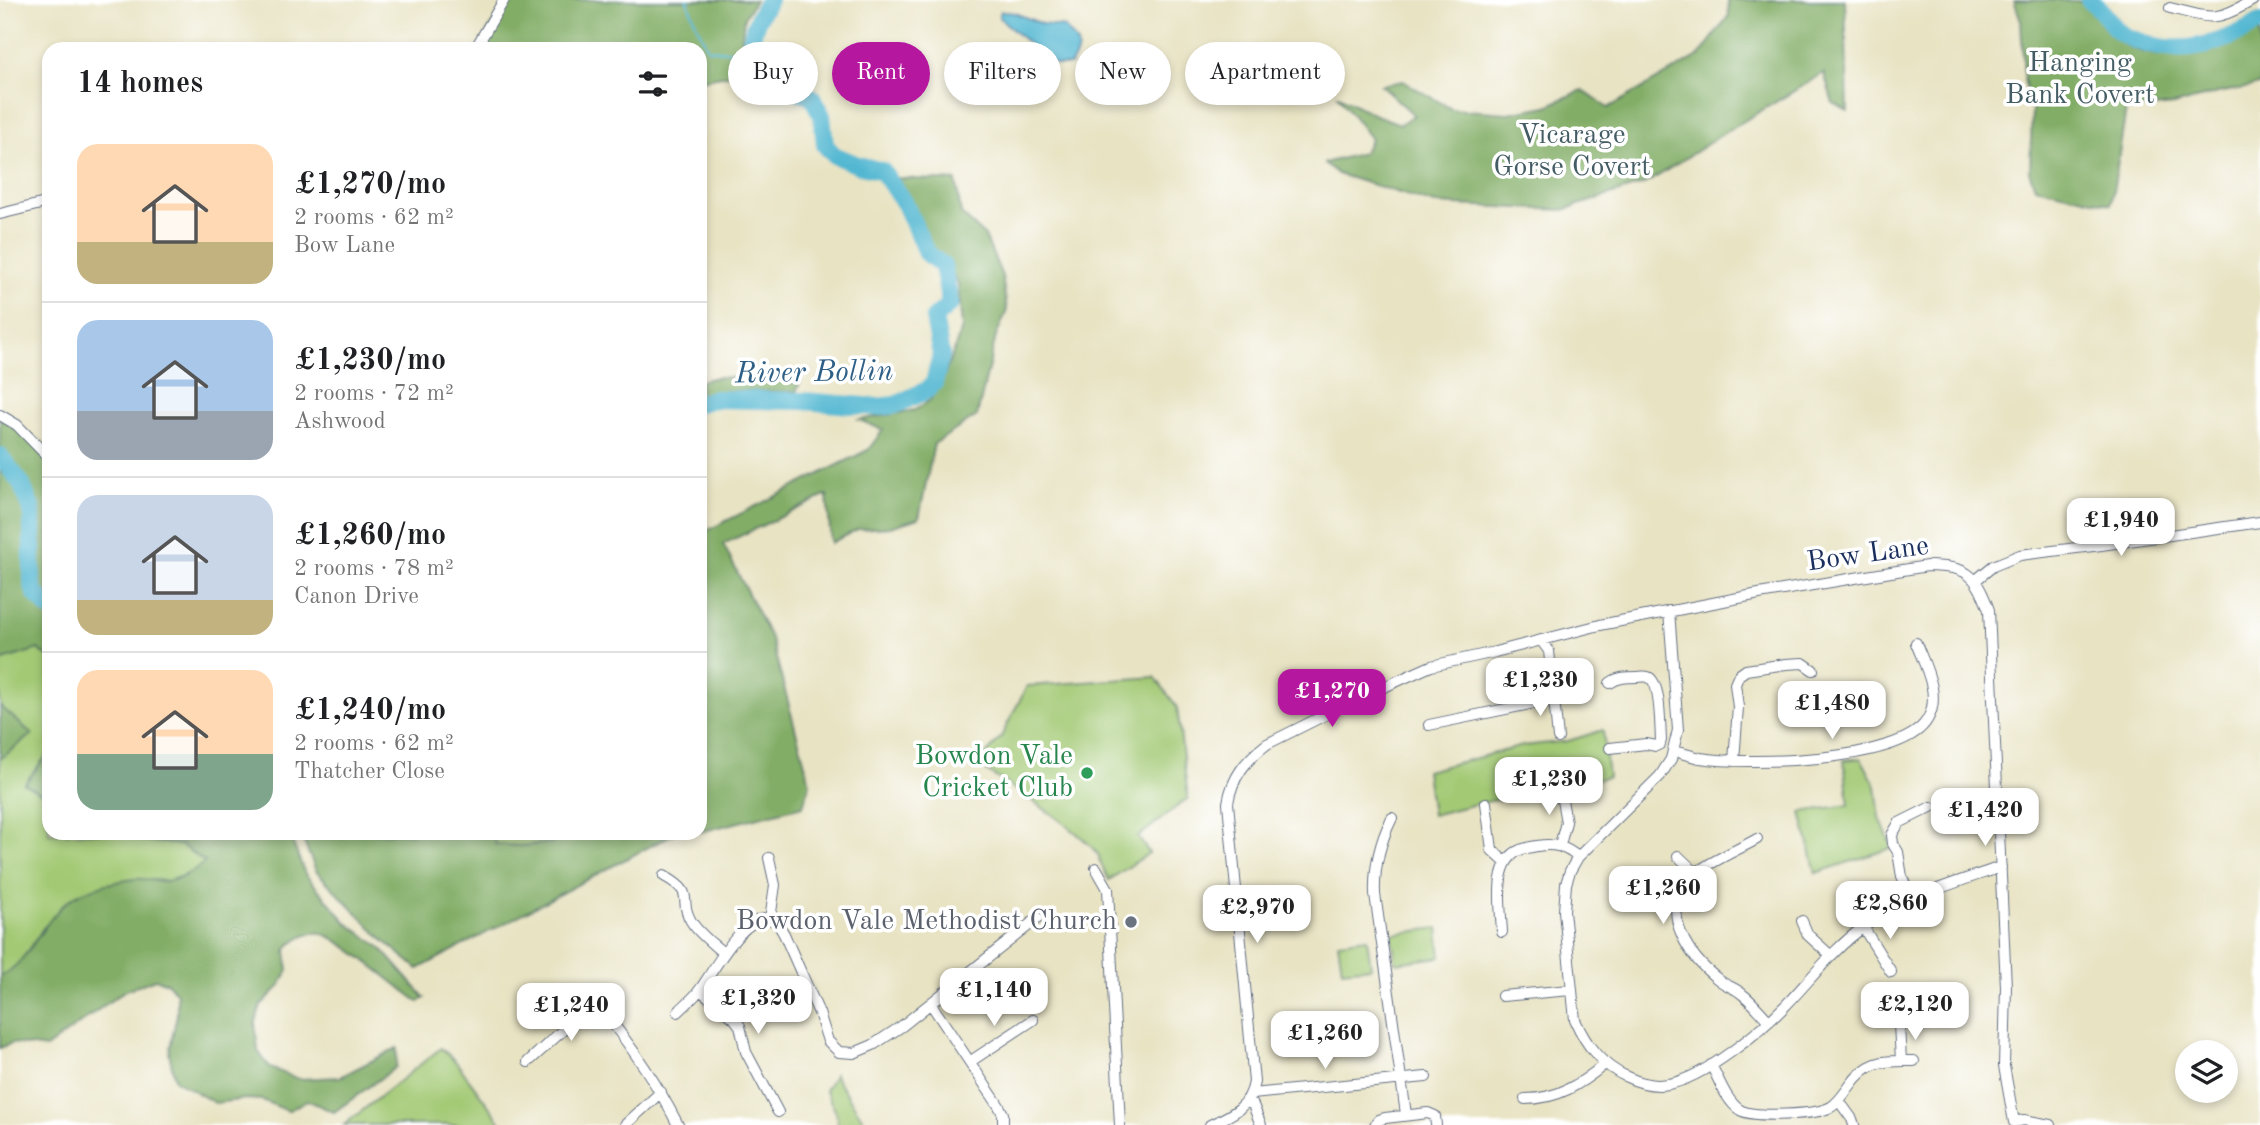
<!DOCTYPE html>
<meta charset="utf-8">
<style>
body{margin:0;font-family:"Old Standard TT",serif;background:#f6f6f6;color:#202124;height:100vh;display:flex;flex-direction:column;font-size:26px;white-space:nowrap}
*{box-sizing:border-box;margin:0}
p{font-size:23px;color:#757577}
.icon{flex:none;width:38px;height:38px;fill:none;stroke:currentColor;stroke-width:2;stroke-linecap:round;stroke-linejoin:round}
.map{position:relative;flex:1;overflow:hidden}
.side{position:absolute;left:42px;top:42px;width:665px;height:798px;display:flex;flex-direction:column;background:#fff;border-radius:21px;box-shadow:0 4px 10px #0003}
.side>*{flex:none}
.guide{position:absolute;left:728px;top:42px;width:665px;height:63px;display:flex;gap:14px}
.controls{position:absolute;left:2175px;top:1040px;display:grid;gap:14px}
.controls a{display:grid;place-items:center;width:63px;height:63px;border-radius:50%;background:#fff;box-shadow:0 4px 10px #0003;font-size:35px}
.price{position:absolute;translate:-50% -60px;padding:0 16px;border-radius:14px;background:#fff;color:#222;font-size:23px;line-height:46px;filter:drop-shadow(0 2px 4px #0008)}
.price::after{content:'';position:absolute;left:50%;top:42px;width:21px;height:16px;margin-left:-10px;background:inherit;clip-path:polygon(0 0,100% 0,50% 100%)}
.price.current{background:#b5179e;color:#fff}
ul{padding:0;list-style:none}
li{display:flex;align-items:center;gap:21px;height:175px;padding:0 35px}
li+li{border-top:2px solid #e0e0e0}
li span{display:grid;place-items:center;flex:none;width:196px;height:140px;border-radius:21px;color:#555}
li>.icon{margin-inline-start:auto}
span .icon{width:84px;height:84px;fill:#fffc;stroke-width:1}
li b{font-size:30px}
h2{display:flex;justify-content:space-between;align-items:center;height:84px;padding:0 35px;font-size:30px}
.tag{padding:0 24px;border-radius:32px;background:#fff;box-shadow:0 4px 10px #0003;font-size:24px;line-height:63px}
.tag.current{background:#b5179e;color:#fff}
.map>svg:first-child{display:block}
.green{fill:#a3c974;stroke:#5f7c69;stroke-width:2}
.forest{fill:#82ad66;stroke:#4e6e62;stroke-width:2}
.water{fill:#52b7d1;stroke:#367398;stroke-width:2}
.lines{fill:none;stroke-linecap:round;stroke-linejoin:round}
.stream{stroke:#52b7d1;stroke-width:2.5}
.river{stroke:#52b7d1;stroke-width:18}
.minor-casing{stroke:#636e81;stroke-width:12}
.minor{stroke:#fff;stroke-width:10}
.leisure-dot{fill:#2e9e5b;stroke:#fff;stroke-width:2.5}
.worship-dot{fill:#6b7280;stroke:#fff;stroke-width:2.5}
.labels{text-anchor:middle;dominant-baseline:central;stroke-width:7;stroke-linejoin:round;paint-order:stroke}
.park-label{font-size:28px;fill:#445d65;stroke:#fff}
.street-label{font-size:28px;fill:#1b2f5e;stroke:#fff}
.leisure-label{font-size:28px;fill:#27864d;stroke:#fff;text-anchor:end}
.worship-label{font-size:28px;fill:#5b616d;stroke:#fff;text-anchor:end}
.water-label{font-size:30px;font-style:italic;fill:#2e5f86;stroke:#fff}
</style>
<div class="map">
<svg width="2260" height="1125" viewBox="0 0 2260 1125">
<rect width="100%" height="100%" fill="#fff"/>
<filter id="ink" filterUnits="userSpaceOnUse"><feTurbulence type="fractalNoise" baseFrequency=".0143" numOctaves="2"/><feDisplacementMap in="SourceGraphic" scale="14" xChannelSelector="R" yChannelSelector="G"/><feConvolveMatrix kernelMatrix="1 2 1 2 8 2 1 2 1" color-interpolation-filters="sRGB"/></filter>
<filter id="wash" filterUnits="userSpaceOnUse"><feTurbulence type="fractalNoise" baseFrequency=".00686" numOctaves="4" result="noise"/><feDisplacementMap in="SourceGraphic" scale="28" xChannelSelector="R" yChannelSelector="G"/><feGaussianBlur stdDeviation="1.57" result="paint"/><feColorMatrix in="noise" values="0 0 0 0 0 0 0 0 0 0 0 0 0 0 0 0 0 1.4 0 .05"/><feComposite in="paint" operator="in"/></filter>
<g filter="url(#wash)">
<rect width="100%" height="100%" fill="#e8e3c3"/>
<path class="green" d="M38,649L49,658V753L24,784L49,797V833H121L138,840L181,845L205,862L196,871L168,881L135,879L83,892L43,928L27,954L11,971L0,977V759L32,734L0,706V661Z
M1155,677L1177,707L1188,798L1138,837L1149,853L1109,880L1099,860L1100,858C1087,833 1005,783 977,765L1001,737L1027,686Z
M1603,730L1608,777L1476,804L1432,815L1426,771L1523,746L1568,741Z
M1861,758L1876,786L1880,818L1892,848L1816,873L1801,812L1849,805L1844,760Z
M496,833H566L552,843L519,846L494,844Z
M1438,928L1441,957L1396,963L1391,934Z
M1367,938L1371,967L1342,970L1338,942Z
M441,1048L456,1062L503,1125H344Z
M835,1074L837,1080L867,1125H838L836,1112L825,1090Z"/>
<path class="forest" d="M507,0H755L744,18L738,73L700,80V49H477Z
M1728,0H1845L1848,111L1833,103L1824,73L1729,130L1647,183L1563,210L1435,204L1338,174L1324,163L1363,153L1371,139L1337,95L1373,114L1400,124L1414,115L1381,85L1403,81L1452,109L1508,113L1547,106L1582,90L1608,108L1700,55L1729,15Z
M2014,0C2028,0 2068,0 2079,1C2094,8 2102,25 2113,36C2139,59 2179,59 2211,51C2228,46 2244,35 2260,28V85L2218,93L2174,105L2126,110L2111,204L2035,187L2030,174L2032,108L2024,80L2021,21Z
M897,178L956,181L961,214L985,236L1002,276L1007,310L996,336L977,416L934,444L919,518L890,527L858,529L831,543L827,495L723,544L771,639L810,783L803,806L700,832V534L868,450L883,430L859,420L915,410L930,400L944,377L962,328L958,284L945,261L928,249L922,223Z
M717,377L800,382L796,392L724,391L700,397V381Z
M0,418L49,446V658L38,649L0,661Z
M0,706L32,734L0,759Z
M49,753V797L24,784Z
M121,833H289L305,874L347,923L380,947L425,998L419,1002C399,988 340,937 320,933C308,931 295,941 286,948L288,970L280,986L261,1005L255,1023L258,1051L270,1068L299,1079L340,1077L397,1048L396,1067L334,1112L307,1100L288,1111L262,1100L246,1099L215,1103L175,1080L169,1053L177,1014V994L168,983L155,979L124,991L46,1048L12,1043L0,1048V977C36,957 44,910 81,893C96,886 118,881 134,879C145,878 156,882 166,881C180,880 195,871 205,862L181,845L138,840Z
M300,833H496L495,844L519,846L552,843L566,833H675L418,969L384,941L316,871Z"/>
<path class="water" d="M1001,11L1015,13L1042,24L1064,27C1077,41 1084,48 1070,65H1057L1049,62L1000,18L999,14Z"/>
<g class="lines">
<path class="stream" d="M687,0L696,24L708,49L727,51L750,48"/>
<path class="river" d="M2089,0C2102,8 2109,22 2119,32C2126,38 2136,40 2144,43C2185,57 2224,43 2260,22
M700,403L713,399L803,401L877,407L895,405L927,390L934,383L941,355L934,318L950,304L943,266L926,252L905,204L882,171L858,165L834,155L825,145L822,116L812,97L793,89L757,78C746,49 751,25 769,0
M0,456L21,483L32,510V583L35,593L49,608"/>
</g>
</g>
<g filter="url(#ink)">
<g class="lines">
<g class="minor-casing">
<path id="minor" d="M2170,8C2211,18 2215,23 2253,0
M475,49L504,0
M0,214L49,202
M0,415L17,425L49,458
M1976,580L1993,566L2020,555L2101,545L2260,522
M1669,611L1678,730L1671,759L1660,776L1578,857L1570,871L1566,884L1564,911L1575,1020C1586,1045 1601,1065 1627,1077C1640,1083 1653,1087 1668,1084C1703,1079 1762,1030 1786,1005C1811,979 1835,947 1865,926C1906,897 1954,883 2001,867
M1554,699L1558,738
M1429,725L1554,699L1549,651L1541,640
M1610,748L1646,744L1656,746L1660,744L1661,740C1660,727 1661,681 1648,677C1644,676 1640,677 1637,677C1627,677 1618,677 1610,683
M1674,751C1682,753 1691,756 1700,758C1745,765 1902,763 1927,720C1942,696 1925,666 1916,643
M1734,761L1738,707L1735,684L1739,675L1746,670L1786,664L1803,663L1813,670
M1560,789L1566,822L1560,845
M1486,803L1492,850L1505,862
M1392,818C1380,842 1374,868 1375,894L1406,1114
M1757,839C1740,849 1700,866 1688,880C1659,915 1690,958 1719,980C1726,986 1736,988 1742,994C1752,1001 1760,1012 1769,1021
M1678,856L1696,873
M769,858L775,885L770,919
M1096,868L1108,889L1120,1125
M664,876C698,895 677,898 691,921C698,933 713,944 723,953
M1911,900L1902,877L1898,852L1893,844L1892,835L1899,823L1931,807
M1802,921L1808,935L1831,956
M1863,927L1891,972
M1502,932C1501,908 1492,862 1520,850C1525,848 1531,847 1537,846C1554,843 1564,846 1578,857
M700,990L734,1018L740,1026L746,1052L778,1112
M1502,996L1571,990
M931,1004L999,1106L1003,1114V1125
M678,1012C686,1004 695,997 701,988C713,972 747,906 774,921C779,924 781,929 784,934L819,1013L828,1041L839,1052L854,1053L873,1045L902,1026L1038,918
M1899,1024L1901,1061
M971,1061L1033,1020
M528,1062L563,1030L599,1006C630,1044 656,1081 678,1125
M1711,1065C1719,1079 1726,1101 1740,1110C1754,1118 1817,1115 1831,1107C1839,1102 1843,1095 1849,1087C1868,1059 1883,1061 1914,1061
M1252,1094L1426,1077
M1525,1099C1558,1099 1581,1084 1605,1064
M1248,1101L1253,1105L1261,1125
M1839,1101L1852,1119L1854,1125
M2014,1122L2024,1120L2050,1125
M625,1125L661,1092
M1210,1125C1232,1115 1250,1107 1254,1082L1228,803C1232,777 1246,760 1267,744L1355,700L1431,666L1495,652L1600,625L1759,594L1927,566C1967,567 1975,572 1989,610L2006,987L2004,1066L2014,1122
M1375,1125L1379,1120L1385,1118L1428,1113L1435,1116L1436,1125"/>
</g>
<use href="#minor" class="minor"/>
</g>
</g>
<circle class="leisure-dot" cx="1087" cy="773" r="7"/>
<circle class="worship-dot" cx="1131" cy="922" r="7"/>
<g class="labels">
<g class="park-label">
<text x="2080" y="64">Hanging<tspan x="2080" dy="32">Bank Covert</tspan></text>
<text x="1572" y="136">Vicarage<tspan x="1572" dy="32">Gorse Covert</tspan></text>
</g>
<g class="street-label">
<text transform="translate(1868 555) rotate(-8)">Bow Lane</text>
</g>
<g class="leisure-label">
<text x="1073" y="757">Bowdon Vale<tspan x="1073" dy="32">Cricket Club</tspan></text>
</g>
<g class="worship-label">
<text x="1117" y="922">Bowdon Vale Methodist Church</text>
</g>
<g class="water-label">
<text transform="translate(814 373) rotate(-1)">River Bollin</text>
</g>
</g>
</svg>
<div class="controls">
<a><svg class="icon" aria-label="layers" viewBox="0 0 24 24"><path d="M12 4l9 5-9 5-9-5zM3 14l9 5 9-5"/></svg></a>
</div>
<b class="price" style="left:2121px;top:558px">£1,940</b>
<b class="price" style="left:1540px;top:718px">£1,230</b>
<b class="price current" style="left:1332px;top:729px">£1,270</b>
<b class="price" style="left:1832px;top:741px">£1,480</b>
<b class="price" style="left:1549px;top:817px">£1,230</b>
<b class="price" style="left:1985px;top:848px">£1,420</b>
<b class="price" style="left:1663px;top:926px">£1,260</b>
<b class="price" style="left:1890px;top:941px">£2,860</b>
<b class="price" style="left:1257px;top:945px">£2,970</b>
<b class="price" style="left:994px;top:1028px">£1,140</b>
<b class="price" style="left:758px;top:1036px">£1,320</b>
<b class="price" style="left:1915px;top:1042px">£2,120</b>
<b class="price" style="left:571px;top:1043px">£1,240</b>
<b class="price" style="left:1325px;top:1071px">£1,260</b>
<div class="guide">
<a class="tag">Buy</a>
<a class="tag current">Rent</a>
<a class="tag">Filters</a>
<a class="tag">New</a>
<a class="tag">Apartment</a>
</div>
<section class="side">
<h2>14 homes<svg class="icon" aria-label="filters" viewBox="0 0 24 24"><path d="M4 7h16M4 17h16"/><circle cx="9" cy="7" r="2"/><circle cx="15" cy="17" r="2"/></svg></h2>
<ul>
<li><span style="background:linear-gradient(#ffd9b3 70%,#c2b280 0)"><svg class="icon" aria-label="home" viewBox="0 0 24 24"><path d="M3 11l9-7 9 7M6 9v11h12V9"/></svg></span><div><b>£1,270/mo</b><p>2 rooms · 62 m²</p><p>Bow Lane</p></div></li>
<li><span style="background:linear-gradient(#a9c7e8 65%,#9aa5b1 0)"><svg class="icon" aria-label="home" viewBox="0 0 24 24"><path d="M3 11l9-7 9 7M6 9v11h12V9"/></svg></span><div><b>£1,230/mo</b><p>2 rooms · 72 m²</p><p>Ashwood</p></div></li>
<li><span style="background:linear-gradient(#c9d6e8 75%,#c2b280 0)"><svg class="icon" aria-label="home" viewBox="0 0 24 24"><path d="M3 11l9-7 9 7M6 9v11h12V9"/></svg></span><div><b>£1,260/mo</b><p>2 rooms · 78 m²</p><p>Canon Drive</p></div></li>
<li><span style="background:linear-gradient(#ffd9b3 60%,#7fa58c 0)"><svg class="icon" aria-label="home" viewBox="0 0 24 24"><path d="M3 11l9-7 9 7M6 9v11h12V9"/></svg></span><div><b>£1,240/mo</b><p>2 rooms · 62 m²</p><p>Thatcher Close</p></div></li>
</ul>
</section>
</div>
